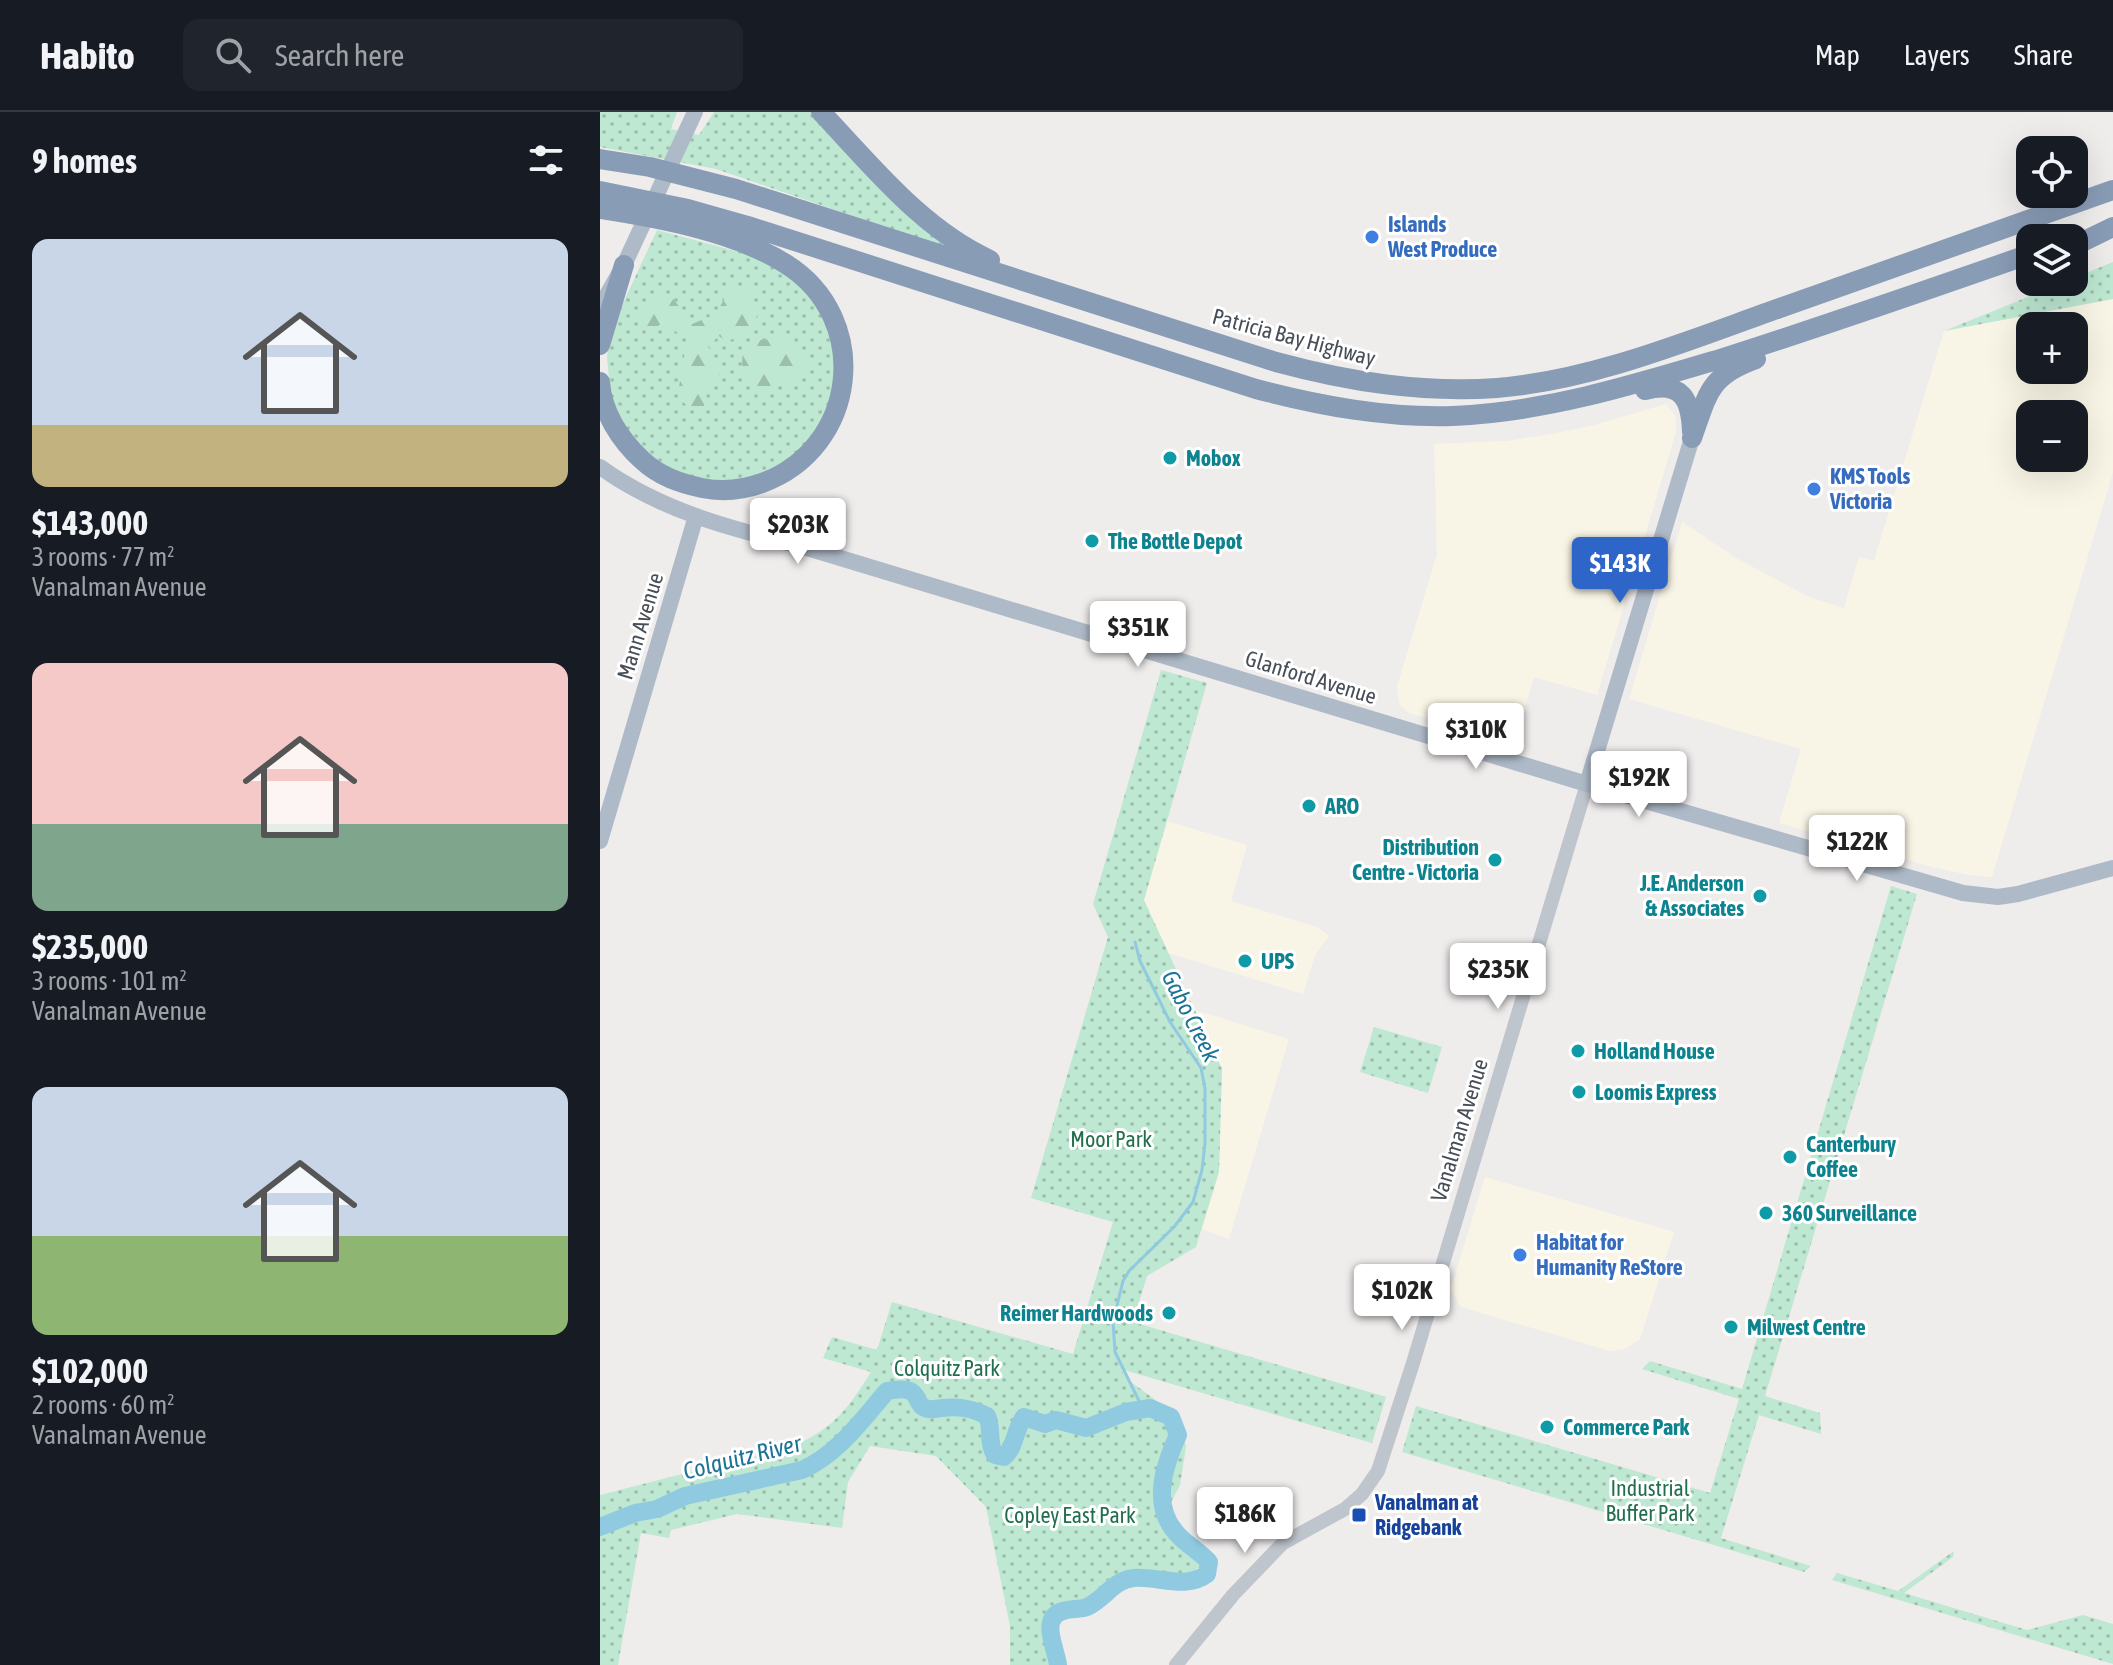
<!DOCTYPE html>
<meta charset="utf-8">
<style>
body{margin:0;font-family:"Asap Condensed",sans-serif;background:#20242c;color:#f1f3f6;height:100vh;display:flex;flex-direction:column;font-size:30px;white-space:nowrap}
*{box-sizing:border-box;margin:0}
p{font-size:26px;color:#9ea1a6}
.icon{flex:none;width:44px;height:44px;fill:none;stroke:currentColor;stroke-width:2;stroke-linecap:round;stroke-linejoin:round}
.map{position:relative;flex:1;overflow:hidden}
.drawer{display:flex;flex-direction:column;background:#171b24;width:600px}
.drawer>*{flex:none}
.controls{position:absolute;left:1416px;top:24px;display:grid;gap:16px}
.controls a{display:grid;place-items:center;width:72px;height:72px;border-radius:16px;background:#171b24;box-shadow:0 8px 32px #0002;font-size:40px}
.price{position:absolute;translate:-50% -68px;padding:0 18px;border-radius:8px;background:#fff;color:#222;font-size:26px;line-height:52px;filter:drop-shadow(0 2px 4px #0008)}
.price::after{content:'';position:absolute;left:50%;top:48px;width:24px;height:18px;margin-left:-12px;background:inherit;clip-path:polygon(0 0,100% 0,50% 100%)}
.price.active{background:#2d65c8;color:#fff}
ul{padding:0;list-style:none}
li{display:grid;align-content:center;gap:16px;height:424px;padding:0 32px}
li span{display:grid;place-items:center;height:248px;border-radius:16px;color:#555}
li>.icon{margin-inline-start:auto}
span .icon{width:144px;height:144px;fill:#fffc;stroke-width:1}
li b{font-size:34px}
h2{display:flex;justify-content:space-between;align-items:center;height:96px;padding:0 32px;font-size:34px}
header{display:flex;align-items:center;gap:48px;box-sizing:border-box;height:112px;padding:0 40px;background:#171b24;border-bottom:2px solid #363941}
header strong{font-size:38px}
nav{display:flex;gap:44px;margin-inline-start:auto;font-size:28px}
.search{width:560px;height:72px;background:#20242c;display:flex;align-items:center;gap:20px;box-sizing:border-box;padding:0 28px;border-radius:16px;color:#9ea1a6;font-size:30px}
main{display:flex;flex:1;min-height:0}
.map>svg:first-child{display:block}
.commercial{fill:#f9f5e6;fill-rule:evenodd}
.grass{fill:url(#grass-dots)}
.forest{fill:url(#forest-firs)}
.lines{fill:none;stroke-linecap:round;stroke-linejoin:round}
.stream{stroke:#90cae1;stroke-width:3}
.river{stroke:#90cae1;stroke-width:18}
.minor{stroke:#bfc5cd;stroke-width:14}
.major{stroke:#afbac8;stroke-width:16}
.highway{stroke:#899cb6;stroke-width:20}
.shop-dot{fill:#3f7fe0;stroke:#fff;stroke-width:3}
.culture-dot{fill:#0f9aa8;stroke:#fff;stroke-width:3}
.transit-dot{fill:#1a4fb4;stroke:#fff;stroke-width:3}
.labels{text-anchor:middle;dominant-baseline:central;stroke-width:6;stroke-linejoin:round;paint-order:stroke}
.shop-label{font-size:22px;font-weight:bold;fill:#366cbe;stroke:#fff;text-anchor:start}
.street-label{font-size:22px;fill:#474e57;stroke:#fff}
.culture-label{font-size:22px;font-weight:bold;fill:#0d838f;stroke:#fff;text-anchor:start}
.park-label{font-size:22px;fill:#216f4e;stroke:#fff}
.transit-label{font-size:22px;font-weight:bold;fill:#164399;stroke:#fff;text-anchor:start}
.water-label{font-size:24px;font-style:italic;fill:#1c7395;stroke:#fff}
</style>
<header>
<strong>Habito</strong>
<div class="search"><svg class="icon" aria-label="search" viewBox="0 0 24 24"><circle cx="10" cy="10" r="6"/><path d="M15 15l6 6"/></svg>Search here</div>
<nav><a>Map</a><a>Layers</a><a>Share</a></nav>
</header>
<main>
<section class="drawer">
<h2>9 homes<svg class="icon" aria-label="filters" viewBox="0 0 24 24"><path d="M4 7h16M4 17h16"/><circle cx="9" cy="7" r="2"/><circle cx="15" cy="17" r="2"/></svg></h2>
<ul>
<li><span style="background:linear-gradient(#c9d6e8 75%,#c2b280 0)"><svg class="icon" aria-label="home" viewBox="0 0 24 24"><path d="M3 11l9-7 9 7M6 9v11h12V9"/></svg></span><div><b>$143,000</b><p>3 rooms · 77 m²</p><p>Vanalman Avenue</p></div></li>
<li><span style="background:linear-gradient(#f6c9c9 65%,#7fa58c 0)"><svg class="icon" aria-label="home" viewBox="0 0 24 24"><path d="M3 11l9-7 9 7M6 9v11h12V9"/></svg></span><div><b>$235,000</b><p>3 rooms · 101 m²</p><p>Vanalman Avenue</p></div></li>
<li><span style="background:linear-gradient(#c9d6e8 60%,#8fb573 0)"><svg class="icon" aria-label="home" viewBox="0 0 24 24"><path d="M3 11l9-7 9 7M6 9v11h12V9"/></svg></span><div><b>$102,000</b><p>2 rooms · 60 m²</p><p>Vanalman Avenue</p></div></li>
</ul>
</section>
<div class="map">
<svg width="1513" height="1553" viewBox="0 0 1513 1553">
<defs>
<pattern id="grass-dots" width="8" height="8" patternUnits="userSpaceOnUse" patternTransform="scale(2)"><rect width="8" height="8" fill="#bee8d2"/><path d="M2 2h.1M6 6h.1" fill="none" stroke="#9cbead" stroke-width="1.8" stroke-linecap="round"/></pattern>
<pattern id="forest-firs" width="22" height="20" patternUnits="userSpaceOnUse" patternTransform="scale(2)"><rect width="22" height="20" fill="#bee8d2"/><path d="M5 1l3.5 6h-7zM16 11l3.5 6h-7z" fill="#9cbead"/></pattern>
</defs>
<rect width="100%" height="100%" fill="#efecec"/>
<path class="commercial" d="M1513,187V360L1392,765L1369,763L1332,755L1179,711L1201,637L1029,587L1082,410L1136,446L1209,485L1244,496L1259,445L1274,449L1344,219ZM1430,214H1474V258H1430ZM1430,302H1474V346H1430Z
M1066,292L1075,304L1076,320L997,583L934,565L914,632L809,601L800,593L797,575L837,442L834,332L906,329L946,323L991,314Z
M567,709L647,733L631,789L717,815L729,824L715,843L703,882L568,841L544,788Z
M595,898L689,927L629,1127L602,1117L619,1060L622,957Z
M885,1065L1074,1120L1040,1227L1025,1237L1010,1239L861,1195L852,1180V1173Z"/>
<path class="grass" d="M0,0H77L71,17L99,23L114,0H213L349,131L346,136L116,57L0,35Z
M57,118L154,144L184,158L212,183L230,214L237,275L224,312L199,343L137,372L101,370L71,360L32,330L11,286L7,245L9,228L17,204Z
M1513,150V187L1344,219L1465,170H1474V166Z
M561,558L607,571L544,788L622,957L619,1060L596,1135L547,1164L533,1210L786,1285L772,1331L521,1257L527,1267L580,1306L586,1335L580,1373L569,1394C577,1414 606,1433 601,1455L596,1457L595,1465C571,1472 545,1458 521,1466C516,1467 502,1475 499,1478C496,1481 495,1485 491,1488C481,1494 464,1492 457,1504C453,1512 461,1537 458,1553H410V1514L386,1395L336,1344L270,1334L248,1370L242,1416L137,1402L71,1418L69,1426L41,1421L18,1553H0V1383L193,1334C235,1316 248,1296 271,1260L223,1246L232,1225L277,1238L292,1190L473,1242L513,1110L431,1086L508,825L493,792Z
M1291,774L1317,782L1165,1284L1220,1301L1221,1322L1159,1303L1121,1426L1211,1454L1204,1460L802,1340L816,1294L1110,1381L1139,1287L1042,1257L1050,1249L1142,1277Z
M774,915L842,935L828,981L760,960Z
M1354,1439L1353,1445L1304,1481L1427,1518L1483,1503L1513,1512V1552L1232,1468L1237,1461L1298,1479Z"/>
<path class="forest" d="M129,178H149L159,201L148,219L127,230L119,224L108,234L121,262L107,273L106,288L101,303L84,291L79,275L87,227L63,211L47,220L34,206C45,190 53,183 72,185L92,212L116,202Z
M192,225L210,251L193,272L179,268L157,283C142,268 140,255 144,234L160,228Z"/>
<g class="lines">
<path class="stream" d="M535,830L540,849L570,910L601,956L605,976V1031L602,1058L593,1090L574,1115L529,1159L523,1169L513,1210L515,1240L543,1297"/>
<path class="river" d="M0,1415L35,1401L57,1397L85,1384L202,1358C238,1342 262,1308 287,1279C327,1271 310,1295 329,1297C334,1298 338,1296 342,1296C359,1294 372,1296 387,1304C393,1316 387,1331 395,1343L404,1345C415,1336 415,1317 424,1305L445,1312L456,1308L486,1316L526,1300L550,1296L571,1305L578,1323C563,1356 550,1396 580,1425C589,1434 600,1440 609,1450L607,1462C586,1478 558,1464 534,1466C513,1468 505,1487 487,1495C480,1498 471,1496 463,1499C439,1506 456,1536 458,1553"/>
<path class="minor" d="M576,1553L633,1483L683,1431L745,1397L762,1382L778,1359L813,1251L987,672"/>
<path class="major" d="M0,195L24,153L95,0
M0,355C61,399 132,417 204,435L987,672L1363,781L1398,785L1418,782L1513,756
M987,672L1092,326
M0,729L96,404"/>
<path class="highway" d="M221,0C272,54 322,117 390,148
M0,47L50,55L136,77L676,250C750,270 821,281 897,276C993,268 1087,229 1177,197C1289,158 1401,118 1513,78
M0,79L88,97L148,114L656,277C721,294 786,306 853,304C945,300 1033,273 1120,247C1224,214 1327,178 1430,142
M0,97C59,106 135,120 186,152C273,207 258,336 162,371C143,378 122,380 102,376C79,371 59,364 42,348C20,328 2,300 0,270
M1474,134L1513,115
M0,233L24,153
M1045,278C1082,268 1091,288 1092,320
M1092,326C1108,282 1108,264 1156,247"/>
</g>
<g class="shop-dot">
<circle cx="772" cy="125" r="8"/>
<circle cx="1214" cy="377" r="8"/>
<circle cx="920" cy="1143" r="8"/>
</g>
<g class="culture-dot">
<circle cx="570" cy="346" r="8"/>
<circle cx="492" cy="429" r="8"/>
<circle cx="709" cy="694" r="8"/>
<circle cx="895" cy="748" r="8"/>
<circle cx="1160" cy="784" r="8"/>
<circle cx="645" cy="849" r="8"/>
<circle cx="978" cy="939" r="8"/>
<circle cx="979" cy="980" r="8"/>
<circle cx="1190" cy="1045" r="8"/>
<circle cx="1166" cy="1101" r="8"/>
<circle cx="569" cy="1201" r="8"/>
<circle cx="1131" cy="1215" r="8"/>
<circle cx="947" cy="1315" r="8"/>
</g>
<rect class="transit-dot" x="751" y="1395" width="16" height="16" rx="4"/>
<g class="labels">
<g class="shop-label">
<text x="788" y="112">Islands<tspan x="788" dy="25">West Produce</tspan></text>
<text x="1230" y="364">KMS Tools<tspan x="1230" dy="25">Victoria</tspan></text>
<text x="936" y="1130">Habitat for<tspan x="936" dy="25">Humanity ReStore</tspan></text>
</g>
<g class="street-label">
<text transform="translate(694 225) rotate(15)">Patricia Bay Highway</text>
<text transform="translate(40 514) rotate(-73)">Mann Avenue</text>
<text transform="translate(711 565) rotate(17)">Glanford Avenue</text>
<text transform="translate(859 1018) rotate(-73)">Vanalman Avenue</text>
</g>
<g class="culture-label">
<text x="586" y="346">Mobox</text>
<text x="508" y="429">The Bottle Depot</text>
<text x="725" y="694">ARO</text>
<text x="879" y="735" text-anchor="end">Distribution<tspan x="879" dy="25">Centre - Victoria</tspan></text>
<text x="1144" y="771" text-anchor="end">J.E. Anderson<tspan x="1144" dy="25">&amp; Associates</tspan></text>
<text x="661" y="849">UPS</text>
<text x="994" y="939">Holland House</text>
<text x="995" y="980">Loomis Express</text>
<text x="1206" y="1032">Canterbury<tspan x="1206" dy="25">Coffee</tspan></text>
<text x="1182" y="1101">360 Surveillance</text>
<text x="553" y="1201" text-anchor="end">Reimer Hardwoods</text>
<text x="1147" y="1215">Milwest Centre</text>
<text x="963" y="1315">Commerce Park</text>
</g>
<g class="park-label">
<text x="511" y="1027">Moor Park</text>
<text x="347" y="1256">Colquitz Park</text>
<text x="1050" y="1376">Industrial<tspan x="1050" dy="25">Buffer Park</tspan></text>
<text x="470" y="1403">Copley East Park</text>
</g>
<g class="transit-label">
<text x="775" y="1390">Vanalman at<tspan x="775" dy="25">Ridgebank</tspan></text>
</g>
<g class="water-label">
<text transform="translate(591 904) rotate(63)">Gabo Creek</text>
<text transform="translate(142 1345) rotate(-14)">Colquitz River</text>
</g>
</g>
</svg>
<div class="controls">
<a><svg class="icon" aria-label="locate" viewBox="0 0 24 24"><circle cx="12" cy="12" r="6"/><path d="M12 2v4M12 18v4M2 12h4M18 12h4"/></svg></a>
<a><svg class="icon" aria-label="layers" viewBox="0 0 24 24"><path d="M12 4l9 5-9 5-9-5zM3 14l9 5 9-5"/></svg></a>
<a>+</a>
<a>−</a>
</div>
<b class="price" style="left:198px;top:454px">$203K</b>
<b class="price active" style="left:1020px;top:493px">$143K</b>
<b class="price" style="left:538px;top:557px">$351K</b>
<b class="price" style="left:876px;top:659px">$310K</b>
<b class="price" style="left:1039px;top:707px">$192K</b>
<b class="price" style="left:1257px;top:771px">$122K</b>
<b class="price" style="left:898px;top:899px">$235K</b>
<b class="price" style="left:802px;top:1220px">$102K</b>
<b class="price" style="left:645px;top:1443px">$186K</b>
</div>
</main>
